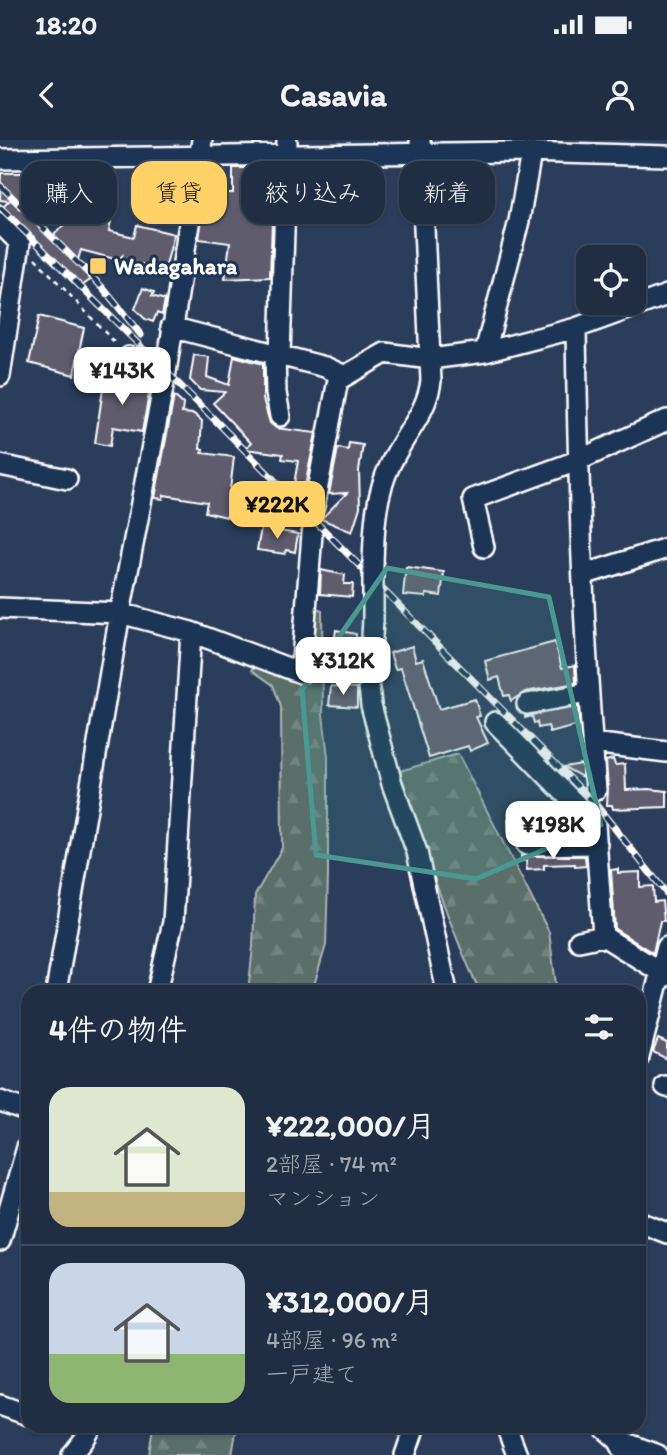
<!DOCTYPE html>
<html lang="ja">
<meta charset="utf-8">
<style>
body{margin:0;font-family:Itim,"Klee One",sans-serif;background:#28364b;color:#f1f3f6;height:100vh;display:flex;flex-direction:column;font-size:26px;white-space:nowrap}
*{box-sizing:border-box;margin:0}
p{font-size:23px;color:#a2a8b2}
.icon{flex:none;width:38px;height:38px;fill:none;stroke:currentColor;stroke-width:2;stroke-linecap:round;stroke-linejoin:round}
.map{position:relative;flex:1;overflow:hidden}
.sheet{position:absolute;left:21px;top:845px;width:625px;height:448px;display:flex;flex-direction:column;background:#202e44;border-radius:21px;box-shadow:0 2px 5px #0004,0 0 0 2px #3d4a5d}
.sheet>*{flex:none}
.top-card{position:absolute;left:21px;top:21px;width:626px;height:63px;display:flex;gap:14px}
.buttons{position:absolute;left:576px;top:105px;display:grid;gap:14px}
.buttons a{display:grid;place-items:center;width:70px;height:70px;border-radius:14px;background:#202e44;box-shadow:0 2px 5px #0004,0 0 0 2px #3d4a5d;font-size:35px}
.price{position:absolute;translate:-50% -60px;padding:0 16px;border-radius:14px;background:#fff;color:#222;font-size:23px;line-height:46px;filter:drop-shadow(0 2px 4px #0008)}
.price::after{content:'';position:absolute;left:50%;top:42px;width:21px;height:16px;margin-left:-10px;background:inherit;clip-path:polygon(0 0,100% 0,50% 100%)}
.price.on{background:#ffd166;color:#111}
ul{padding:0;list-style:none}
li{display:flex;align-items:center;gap:21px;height:175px;padding:0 28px}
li+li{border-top:2px solid #3d4a5d}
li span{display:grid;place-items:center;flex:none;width:196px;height:140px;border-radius:21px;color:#555}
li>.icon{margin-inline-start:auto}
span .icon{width:84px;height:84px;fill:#fffc;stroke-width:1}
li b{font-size:30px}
h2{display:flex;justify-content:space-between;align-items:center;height:84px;padding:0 28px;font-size:30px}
.tag{padding:0 24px;border-radius:21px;background:#202e44;box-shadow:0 2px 5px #0004,0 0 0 2px #3d4a5d;font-size:24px;line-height:63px}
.tag.on{background:#ffd166;color:#111}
.status{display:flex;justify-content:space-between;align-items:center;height:49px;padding:0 35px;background:#202e44;direction:ltr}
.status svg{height:19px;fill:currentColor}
header{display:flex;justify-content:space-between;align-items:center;height:91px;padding:0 28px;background:#202e44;font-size:32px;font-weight:700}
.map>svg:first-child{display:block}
.forest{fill:url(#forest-firs);stroke:#acb6b4;stroke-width:2}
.building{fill:#5f5b6d;stroke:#fff;stroke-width:2}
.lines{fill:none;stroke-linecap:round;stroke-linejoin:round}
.minor-casing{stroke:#fff;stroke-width:24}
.path{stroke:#fff;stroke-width:2.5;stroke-dasharray:5 5;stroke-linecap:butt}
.minor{stroke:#1d3557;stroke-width:19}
.rail-casing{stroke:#fff;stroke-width:7}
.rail{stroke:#1d3557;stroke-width:4.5;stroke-dasharray:13;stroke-linecap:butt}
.minor-bridge-casing{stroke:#fff;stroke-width:24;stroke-linecap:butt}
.minor-bridge{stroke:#1d3557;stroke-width:19}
.marked{fill:#4b9892;fill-opacity:0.2;stroke:#4b9892;stroke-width:5;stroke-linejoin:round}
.poi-dot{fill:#ffd166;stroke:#1d3557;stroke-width:2.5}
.labels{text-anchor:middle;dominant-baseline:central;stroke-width:6;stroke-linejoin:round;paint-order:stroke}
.poi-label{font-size:23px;font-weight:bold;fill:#fff;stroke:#1d3557;text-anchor:start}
</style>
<div class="status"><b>18:20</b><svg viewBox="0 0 49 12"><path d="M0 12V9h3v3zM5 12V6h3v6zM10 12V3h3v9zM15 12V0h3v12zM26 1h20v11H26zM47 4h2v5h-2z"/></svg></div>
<header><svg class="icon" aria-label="back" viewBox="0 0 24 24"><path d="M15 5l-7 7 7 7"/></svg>Casavia<svg class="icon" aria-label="person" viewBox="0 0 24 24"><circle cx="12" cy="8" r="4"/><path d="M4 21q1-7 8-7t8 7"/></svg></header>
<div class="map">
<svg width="667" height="1315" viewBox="0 0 667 1315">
<defs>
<pattern id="forest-firs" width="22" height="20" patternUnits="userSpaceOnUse" patternTransform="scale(1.75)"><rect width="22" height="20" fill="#5a6e6a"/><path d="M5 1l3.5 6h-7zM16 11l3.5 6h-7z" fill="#738480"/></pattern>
</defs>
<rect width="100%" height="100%" fill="#2a3d5b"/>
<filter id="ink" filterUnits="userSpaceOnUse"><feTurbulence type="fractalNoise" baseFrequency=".0143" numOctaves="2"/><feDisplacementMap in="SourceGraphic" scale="14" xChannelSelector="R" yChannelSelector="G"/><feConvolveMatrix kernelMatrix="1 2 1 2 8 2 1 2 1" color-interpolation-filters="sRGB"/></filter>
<g filter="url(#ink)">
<path class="forest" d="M313,467L322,470L323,574L328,617V736L326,805L312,852H248L253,807L255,755L282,708L281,567L273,545L252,530L257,522L303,544Z
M458,614L549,792L557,852H480C447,781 422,707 400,631Z
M153,1286H237L232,1315H149Z"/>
<path class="building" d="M233,28H274L270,137L225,139L230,103L199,99L206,53H233Z
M1,33H30L74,41L70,70L12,61L51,98L84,64L113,70L109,91L134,97L137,85L174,94L165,129L121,120L122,116L118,120L81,110L77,123L101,132L82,146L3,67L9,61L0,60Z
M143,148L154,152L152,156L165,160L162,175L157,173L153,182L145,179L135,169Z
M39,176L84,188L74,235L29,223Z
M194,215L209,217L207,237L229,245L234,216L263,224V259L270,283L276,288L316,293L305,346L294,344L298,321L282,319L283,314L245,309L251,303L213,263L225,252L200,250L190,240Z
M124,229L150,249L142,292L113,287L110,306L95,303L104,242L110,243L117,233L120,235Z
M174,256L183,264L182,273L194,274L202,281L200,309H203L202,313L234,317L230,350L249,354L248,358L256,360L255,363L272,366L269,381L228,372L227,377L205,372L207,362L164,355L163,359L155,358Z
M349,303L363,305L359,330L360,367L352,392L321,379L347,353L329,354L338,308L348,310Z
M261,388L298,394L295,412L286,410L285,414L257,410Z
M406,427L444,432L441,456L426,454V457L403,455Z
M321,430L345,435L344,444H353L352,457L320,454Z
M336,490L356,494V498H359L357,511L337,508L338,504L334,503Z
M555,502L562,528L575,525L576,543L525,552L511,561L509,555L504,556L499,537L490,540L485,521Z
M412,506L416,521L423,519L439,569L475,559L480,576L476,577L488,603L470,611L468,606L429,618L401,528L395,529L390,513Z
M331,546L357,548V567L329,565Z
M578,567L579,585L550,593L548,586L538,588L537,582L534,583L532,576L525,578V576Z
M613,619L615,625L625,624L626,650L649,649L667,651V667L613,669L612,665H607L608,649L606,621Z
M582,624V637L564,627Z
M542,675V678L573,679L583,692L509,694L508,679Z
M521,716H585L586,726L575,727V724L544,725V729L527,730L526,720L521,721Z
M618,729V733L640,732V747L653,746L654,762L662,761L664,781H660L653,813L615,789L611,730Z
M658,899L667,903V919L653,912Z"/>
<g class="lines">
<g class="minor-casing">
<path id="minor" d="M0,19L523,12L667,16
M0,83L20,103L0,236
M171,187L325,227L345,236
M576,188C578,342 583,497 596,650
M485,212L519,81L531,13
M275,214L276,253L280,276
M280,215L287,0
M129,217L162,243
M0,325L67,339
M314,367L338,240L385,213L430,219L485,212L576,188L667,155
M484,407L473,359L577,321L667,280
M373,424C374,389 375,355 391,323C404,295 427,273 431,241L420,0
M583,435L667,408
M0,468L120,473L191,492L301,533L312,394
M373,480L369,546L371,565L392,644L417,712L447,852
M527,564L588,553
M495,582L595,684L603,796L667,836
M592,603L667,612
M527,705L597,704
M579,801L603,796
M56,852L120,473L166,232L202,0
M157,852L173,782L191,492
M639,917L667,807
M665,946L667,947
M0,961L28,971
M639,1082L667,1093
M0,1101L28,1004
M0,1265L28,1275
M506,1286L517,1315
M602,1286L618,1300L624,1311
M618,1300L658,1315
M72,1315L84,1300L92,1286
M405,1315L415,1286"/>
</g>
<path class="path" d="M35,118L117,205"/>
<use href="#minor" class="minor"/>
<g class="rail-casing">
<path id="rail" d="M0,45L103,148L141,195
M0,67L211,276L548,616L597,666L667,754"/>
</g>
<use href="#rail" class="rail"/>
<g class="minor-bridge-casing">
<path id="minor-bridge" d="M373,424V480"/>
</g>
<use href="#minor-bridge" class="minor-bridge"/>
</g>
</g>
<path class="marked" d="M387,428L549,457L601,685L476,739L316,715L302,550Z"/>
<rect class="poi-dot" x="89" y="117" width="18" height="18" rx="3.5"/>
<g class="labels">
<g class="poi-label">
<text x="114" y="126">Wadagahara</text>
</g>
</g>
</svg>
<div class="buttons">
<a><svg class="icon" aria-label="locate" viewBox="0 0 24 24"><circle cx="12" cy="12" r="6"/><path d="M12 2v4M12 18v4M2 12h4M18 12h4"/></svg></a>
</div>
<b class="price" style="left:122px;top:267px">¥143K</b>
<b class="price on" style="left:277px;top:401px">¥222K</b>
<b class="price" style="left:343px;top:557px">¥312K</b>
<b class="price" style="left:553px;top:721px">¥198K</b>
<div class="top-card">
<a class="tag">購入</a>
<a class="tag on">賃貸</a>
<a class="tag">絞り込み</a>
<a class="tag">新着</a>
</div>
<section class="sheet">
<h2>4件の物件<svg class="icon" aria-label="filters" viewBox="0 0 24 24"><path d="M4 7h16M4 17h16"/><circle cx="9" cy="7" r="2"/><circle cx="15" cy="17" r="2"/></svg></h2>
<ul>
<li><span style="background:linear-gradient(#dfe7d0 75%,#c2b280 0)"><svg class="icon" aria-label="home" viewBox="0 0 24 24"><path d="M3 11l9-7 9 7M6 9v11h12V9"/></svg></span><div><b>¥222,000/月</b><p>2部屋 · 74 m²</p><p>マンション</p></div></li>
<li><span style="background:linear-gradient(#c9d6e8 65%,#8fb573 0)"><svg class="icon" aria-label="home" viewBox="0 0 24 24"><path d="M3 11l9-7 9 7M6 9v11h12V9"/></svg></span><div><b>¥312,000/月</b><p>4部屋 · 96 m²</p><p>一戸建て</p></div></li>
</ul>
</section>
</div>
